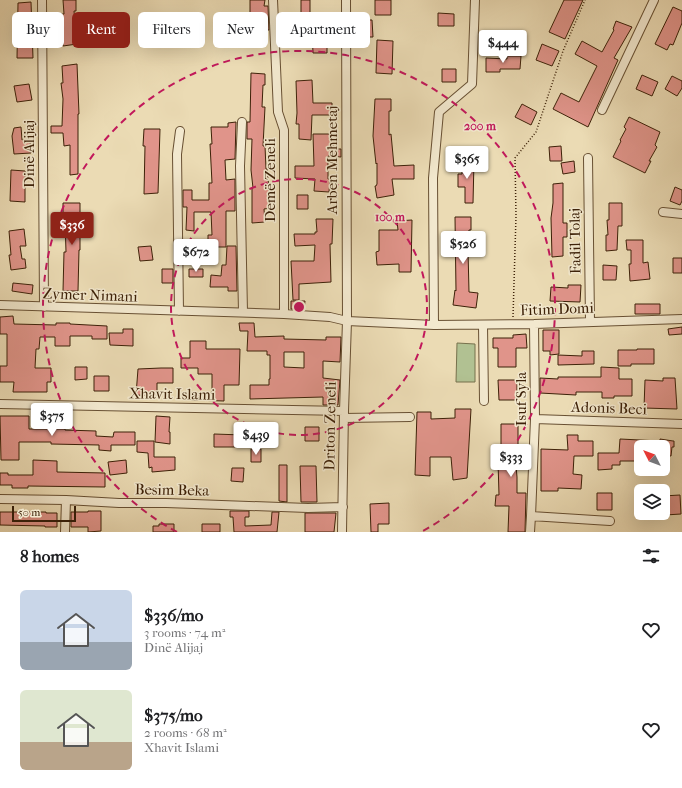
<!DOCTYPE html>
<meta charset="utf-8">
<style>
body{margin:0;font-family:"IM FELL French Canon",serif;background:#f2f2f2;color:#202124;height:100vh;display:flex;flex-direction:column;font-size:15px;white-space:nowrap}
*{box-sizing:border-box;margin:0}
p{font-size:13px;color:#757577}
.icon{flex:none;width:22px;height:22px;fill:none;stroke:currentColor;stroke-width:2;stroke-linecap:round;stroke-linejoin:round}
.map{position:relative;height:532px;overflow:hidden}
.side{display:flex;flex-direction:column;background:#fff;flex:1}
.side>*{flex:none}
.hud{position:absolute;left:12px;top:12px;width:400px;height:36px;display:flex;gap:8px}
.needle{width:26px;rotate:312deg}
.buttons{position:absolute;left:634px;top:440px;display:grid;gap:8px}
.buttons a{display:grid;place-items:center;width:36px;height:36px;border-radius:6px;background:#fff;box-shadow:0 4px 16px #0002;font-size:20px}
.scale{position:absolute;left:12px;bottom:10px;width:64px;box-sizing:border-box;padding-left:4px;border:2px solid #3d2108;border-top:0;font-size:11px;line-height:14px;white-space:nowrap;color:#3d2108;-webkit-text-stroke:3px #f2e8ce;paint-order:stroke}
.price{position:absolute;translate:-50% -34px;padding:0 9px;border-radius:4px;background:#fff;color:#222;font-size:13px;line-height:26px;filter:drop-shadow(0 1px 2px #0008)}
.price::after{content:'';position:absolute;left:50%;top:24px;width:12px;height:9px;margin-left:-6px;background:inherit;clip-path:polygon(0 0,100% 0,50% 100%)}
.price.selected{background:#8f2418;color:#fff}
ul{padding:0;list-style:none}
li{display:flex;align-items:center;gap:12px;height:100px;padding:0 20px}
li span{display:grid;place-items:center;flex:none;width:112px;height:80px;border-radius:6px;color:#555}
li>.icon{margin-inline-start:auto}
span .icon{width:48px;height:48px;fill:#fffc;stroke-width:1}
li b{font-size:17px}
h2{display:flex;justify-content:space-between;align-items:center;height:48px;padding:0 20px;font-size:17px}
.chip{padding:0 14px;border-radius:6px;background:#fff;box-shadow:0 4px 16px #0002;font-size:14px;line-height:36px}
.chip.selected{background:#8f2418;color:#fff}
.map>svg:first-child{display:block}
.green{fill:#b1c192;stroke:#77714d}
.building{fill:#e0948a;stroke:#3d2108;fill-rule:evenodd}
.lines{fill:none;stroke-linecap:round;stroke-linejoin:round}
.street-casing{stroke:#685033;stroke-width:10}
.path{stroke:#3d2108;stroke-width:1.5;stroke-dasharray:1 2;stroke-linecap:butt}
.street{stroke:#f2e8ce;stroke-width:8}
.ring{fill:none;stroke:#c2185b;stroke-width:2;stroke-dasharray:7 5}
.labels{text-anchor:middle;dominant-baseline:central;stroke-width:3;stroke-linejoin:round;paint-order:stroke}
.street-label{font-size:15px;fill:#3d2108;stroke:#f2e8ce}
.centre{fill:#c2185b;stroke:#f2e8ce;stroke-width:2}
.ring-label{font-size:12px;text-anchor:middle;font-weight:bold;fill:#c2185b;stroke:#f2e8ce;stroke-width:3;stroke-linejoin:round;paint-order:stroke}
</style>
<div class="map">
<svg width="682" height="532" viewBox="0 0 682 532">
<rect width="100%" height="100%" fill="#ebdbb4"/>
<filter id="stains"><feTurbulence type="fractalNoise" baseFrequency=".005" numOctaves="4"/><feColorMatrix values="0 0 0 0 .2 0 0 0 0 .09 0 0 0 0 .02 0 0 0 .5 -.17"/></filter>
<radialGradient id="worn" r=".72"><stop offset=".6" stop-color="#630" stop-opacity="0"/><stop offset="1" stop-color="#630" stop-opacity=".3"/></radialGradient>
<path class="green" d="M457,343L475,344V382H456Z"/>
<path class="building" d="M63,0H76V11H74L77,44L63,46L61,14H64Z
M250,0H265L264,6H268L269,30H250Z
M301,0H310V21H327V53H313L312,30H301Z
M375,0H391V15H375Z
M564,0H583L565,39L549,32Z
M31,2L33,58H17L18,3Z
M673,7L682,11V23L673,45L670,44L667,50L655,44Z
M438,13L454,14V26H438Z
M356,20H372L373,37H357Z
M616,21L632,27L614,58L618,60L588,127L553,109L561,93L579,102L597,66L575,54L582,41L602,52L614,30L613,29Z
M377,40L393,41L392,74L376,73Z
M542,44L559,51L552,66L536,60Z
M507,56H521L520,69H500V72H486V58L507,59Z
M77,64L79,114H78V174L70,175V145L64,146L63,133H51V126H62L63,99L61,83H63L62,66Z
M442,69H456V82H442Z
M251,73L265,74V85H263L262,107H265L263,146H265L266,169H267L271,208L264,209L265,222L252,223V188H253L251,170L252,139H247V122H250Z
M642,75L658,82L652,96L636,89Z
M672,76L682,81V88L677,96L665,89Z
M312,80L313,103H332V115H312L311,140L299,139V124H296L297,113L296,81Z
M29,84L32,100L17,102L14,86Z
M375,99H391V111H389V135L391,134L394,166L414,165V179H392L394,195L377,198L375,186H376L377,184V163L376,164L373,136Z
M522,104L537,112L531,125L515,117Z
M629,117L660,132L655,145L657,147L649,161H651L645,173L613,157L621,141L620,140L626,129L624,127Z
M236,122L235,159L225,160L226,180L235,179V211H226V247H208V235H212L211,212H194V231L186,230L187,207H183V190H192V200H209V183H212L210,144H212L211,127H228V123Z
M21,127L22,140H30L31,153L14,154L12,136L14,128Z
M144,129H160L158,193L144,194L145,146H143Z
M313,134H335L333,149H341V157L328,156V179H330L329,192L314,191L315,179L295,178V166H314Z
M561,146L562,161H550L549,147Z
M462,160L474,161L473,203H465V187H458V174H462Z
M574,161L575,172L563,174L561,163Z
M11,170L25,171V202L10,201Z
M563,183V223H567V237H563V256L552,257L551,218L553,203V184Z
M675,187L682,190V201L680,205L670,201Z
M297,195H308V209H297Z
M63,203H80V250H79L78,291H63L64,252H66L65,218H63Z
M609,203H622V226H618L617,250L606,251V235H608L607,220H609Z
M455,217H471V230H469L468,250L469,292L478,293L476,308L453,305L455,290L456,291Z
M316,219H333L332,244H330L331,282L299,284V300H293L291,261H314L315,245L295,246L294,234H315V232H317Z
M412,220L411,272H399V264L377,265L376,252L379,251V230H398L397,221Z
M24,229L26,246H20L22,259H25L26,268L11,270L9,255H11L9,231Z
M626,240H643V263L648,262L650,279L630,281L629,264H631V250H627Z
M151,246L153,260L140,261L138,247Z
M227,246H236L237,291H228V287H210L211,275L221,276L222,265H226Z
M673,258H682V273H673Z
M603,265L617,266L616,280H603Z
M162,269H173V283H162Z
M189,269H203V277H189Z
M13,283L33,285L32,294L12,291Z
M568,285H581L580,302L550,301L551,287L568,288Z
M291,301H305L304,310L291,309Z
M635,304H660V314H635Z
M13,316L14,324L56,325V323H70V324L107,326V339H92V336H70V346H55V337H40L39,349H36L35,368H51V382H47V392H13L14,382H0V366H7V334H0V317Z
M239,323H254L255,337L284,336V339L326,340V337H341L340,362L323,361V378L340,380L338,405H323V397L250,399V385H269V379H270V355H267V351H247L248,331H240ZM284,352H304V368L284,367Z
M682,327V334L669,335L668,329Z
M123,329H133V346L110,345L109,333H123Z
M543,330H559V354L550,355V351H543Z
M526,334L527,348H516V367H498V348H493V338H513V335Z
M190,341H206V349H240L239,385H224V401L191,400V393H212V374H198V368H181V358H190Z
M637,349H654V364H631V366H618V350H637Z
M582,351H594V364L558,365V355L582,356Z
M75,367H87V379L75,380Z
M601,367L619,368V379H632V396H614V398H602V392H576V395L540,393V378L558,379V377H601Z
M161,368H173V383H157V396L136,395L138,369Z
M94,376H109V391H94Z
M663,378H675L677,409L644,408L645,380L663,381Z
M498,380H517V400H499Z
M455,409H471L467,478L453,480L451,457H430V476L415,475L417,412H431V419L455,418Z
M0,416H29V429H47V418H54V429H65V430L96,431V436L113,437L114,432H135V445H111V451L99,450V445L51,444V442H19V460H1Z
M156,416L170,417L169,432H170V444L155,442Z
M501,424H518V447L528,448V455L515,454L517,477V493H526L525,532H508L509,506H495L496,495H499L498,461L499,445H501Z
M305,427H319V441H305Z
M214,434L243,435V447H214Z
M567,435H578V441H593V456H574L573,474L582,475L581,489L558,488V491H541V449L568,450Z
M620,439L660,441V439L673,441H674V447H672L671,456L663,455V447H641V453L636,452L635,461H620V465H612V469L598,470V453H619Z
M137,441H154V457H175V470L152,472V467L149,468L148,453L137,452Z
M251,449H261V462H251Z
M33,460L57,461V472L105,473V487L28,486V488H12V485H0V473H8V475H33Z
M126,460L127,473L110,475L108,462Z
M279,465H287V502L279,501Z
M300,466H316L317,502H301Z
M232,468H244L243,482L231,481Z
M597,493H612V510H597Z
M680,495L681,514L665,515L663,496Z
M389,503V524H378V532H371L370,504Z
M88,511H101V531L88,532V527H71V512H88Z
M230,511H249V517H245V526L271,525L272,512H279L277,532H234L233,517H230Z
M0,512H46V513H57V527H45V526L0,525Z
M305,513H336L334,532H305Z
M159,524H174V532H153V526H159Z
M202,524H220V532H202Z"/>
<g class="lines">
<g class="street-casing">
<path id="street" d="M42,0L44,307
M273,0L278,112L284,130V314
M602,110L654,0
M242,122L240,166L243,312
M588,158L590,322
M663,212L682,214
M0,305L284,314L330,317L347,321L434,325L534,324L682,319
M179,311L177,154L180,131
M534,324L535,419L531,516L610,521
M434,325L433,178L439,112L472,84L475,0
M483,325L484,401
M0,404L344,411
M344,418L410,417
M535,419L682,424
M0,499L66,500L119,503H166L308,508L343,507
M65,532L66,500
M342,532L344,411L347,321L346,0
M530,532L531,516"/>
</g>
<path class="path" d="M513,317L516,216L515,158L536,132L563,51L585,0"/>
<use href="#street" class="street"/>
</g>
<g class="ring">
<circle cx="299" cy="307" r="128"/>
<path d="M177 532A256 256 0 1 1 421 532"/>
</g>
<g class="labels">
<g class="street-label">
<text transform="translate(29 154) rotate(-90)">Dinë Alijaj</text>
<text transform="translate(332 160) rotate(-90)">Arben Mehmetaj</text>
<text transform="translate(270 180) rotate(-90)">Demë Zeneli</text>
<text transform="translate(575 241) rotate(-91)">Fadil Tolaj</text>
<text transform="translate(90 295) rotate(2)">Zymer Nimani</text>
<text transform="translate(557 309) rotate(-2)">Fitim Domi</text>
<text transform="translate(172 394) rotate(1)">Xhavit Islami</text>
<text transform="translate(521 399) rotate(-90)">Isuf Syla</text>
<text transform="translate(609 408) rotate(2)">Adonis Beci</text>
<text transform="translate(330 426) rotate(-89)">Driton Zeneli</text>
<text transform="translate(172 490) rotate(1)">Besim Beka</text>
</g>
</g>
<circle cx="299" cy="307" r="6" class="centre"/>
<g class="ring-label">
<text x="480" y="130">200 m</text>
<text x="390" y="221">100 m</text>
</g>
<rect width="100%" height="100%" filter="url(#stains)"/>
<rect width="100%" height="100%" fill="url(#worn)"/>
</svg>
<div class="buttons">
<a><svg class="needle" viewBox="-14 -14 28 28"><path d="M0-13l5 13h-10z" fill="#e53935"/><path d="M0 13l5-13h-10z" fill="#757577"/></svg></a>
<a><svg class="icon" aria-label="layers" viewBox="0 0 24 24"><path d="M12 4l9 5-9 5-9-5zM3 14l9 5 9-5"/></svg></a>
</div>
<div class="scale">50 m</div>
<b class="price" style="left:503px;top:64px">$444</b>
<b class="price" style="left:467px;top:180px">$365</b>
<b class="price selected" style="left:72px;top:246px">$336</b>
<b class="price" style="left:463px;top:265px">$526</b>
<b class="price" style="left:196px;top:273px">$672</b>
<b class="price" style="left:52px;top:437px">$375</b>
<b class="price" style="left:256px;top:456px">$439</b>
<b class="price" style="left:511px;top:478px">$333</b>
<div class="hud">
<a class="chip">Buy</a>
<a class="chip selected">Rent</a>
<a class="chip">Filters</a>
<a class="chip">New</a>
<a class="chip">Apartment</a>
</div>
</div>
<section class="side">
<h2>8 homes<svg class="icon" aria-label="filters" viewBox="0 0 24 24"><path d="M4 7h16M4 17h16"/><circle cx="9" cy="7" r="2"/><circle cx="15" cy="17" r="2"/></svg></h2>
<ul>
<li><span style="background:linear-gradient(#c9d6e8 65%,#9aa5b1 0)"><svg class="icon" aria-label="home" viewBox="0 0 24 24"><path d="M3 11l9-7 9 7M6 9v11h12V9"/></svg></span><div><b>$336/mo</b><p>3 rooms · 74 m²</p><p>Dinë Alijaj</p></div><svg class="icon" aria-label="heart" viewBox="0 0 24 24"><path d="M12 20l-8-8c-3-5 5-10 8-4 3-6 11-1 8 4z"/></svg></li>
<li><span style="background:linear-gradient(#dfe7d0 65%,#b9a48a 0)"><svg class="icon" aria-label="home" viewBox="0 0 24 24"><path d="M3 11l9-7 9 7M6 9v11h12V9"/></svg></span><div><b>$375/mo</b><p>2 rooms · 68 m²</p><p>Xhavit Islami</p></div><svg class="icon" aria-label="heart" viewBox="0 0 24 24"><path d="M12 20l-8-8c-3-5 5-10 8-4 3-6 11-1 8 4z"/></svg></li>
</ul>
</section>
